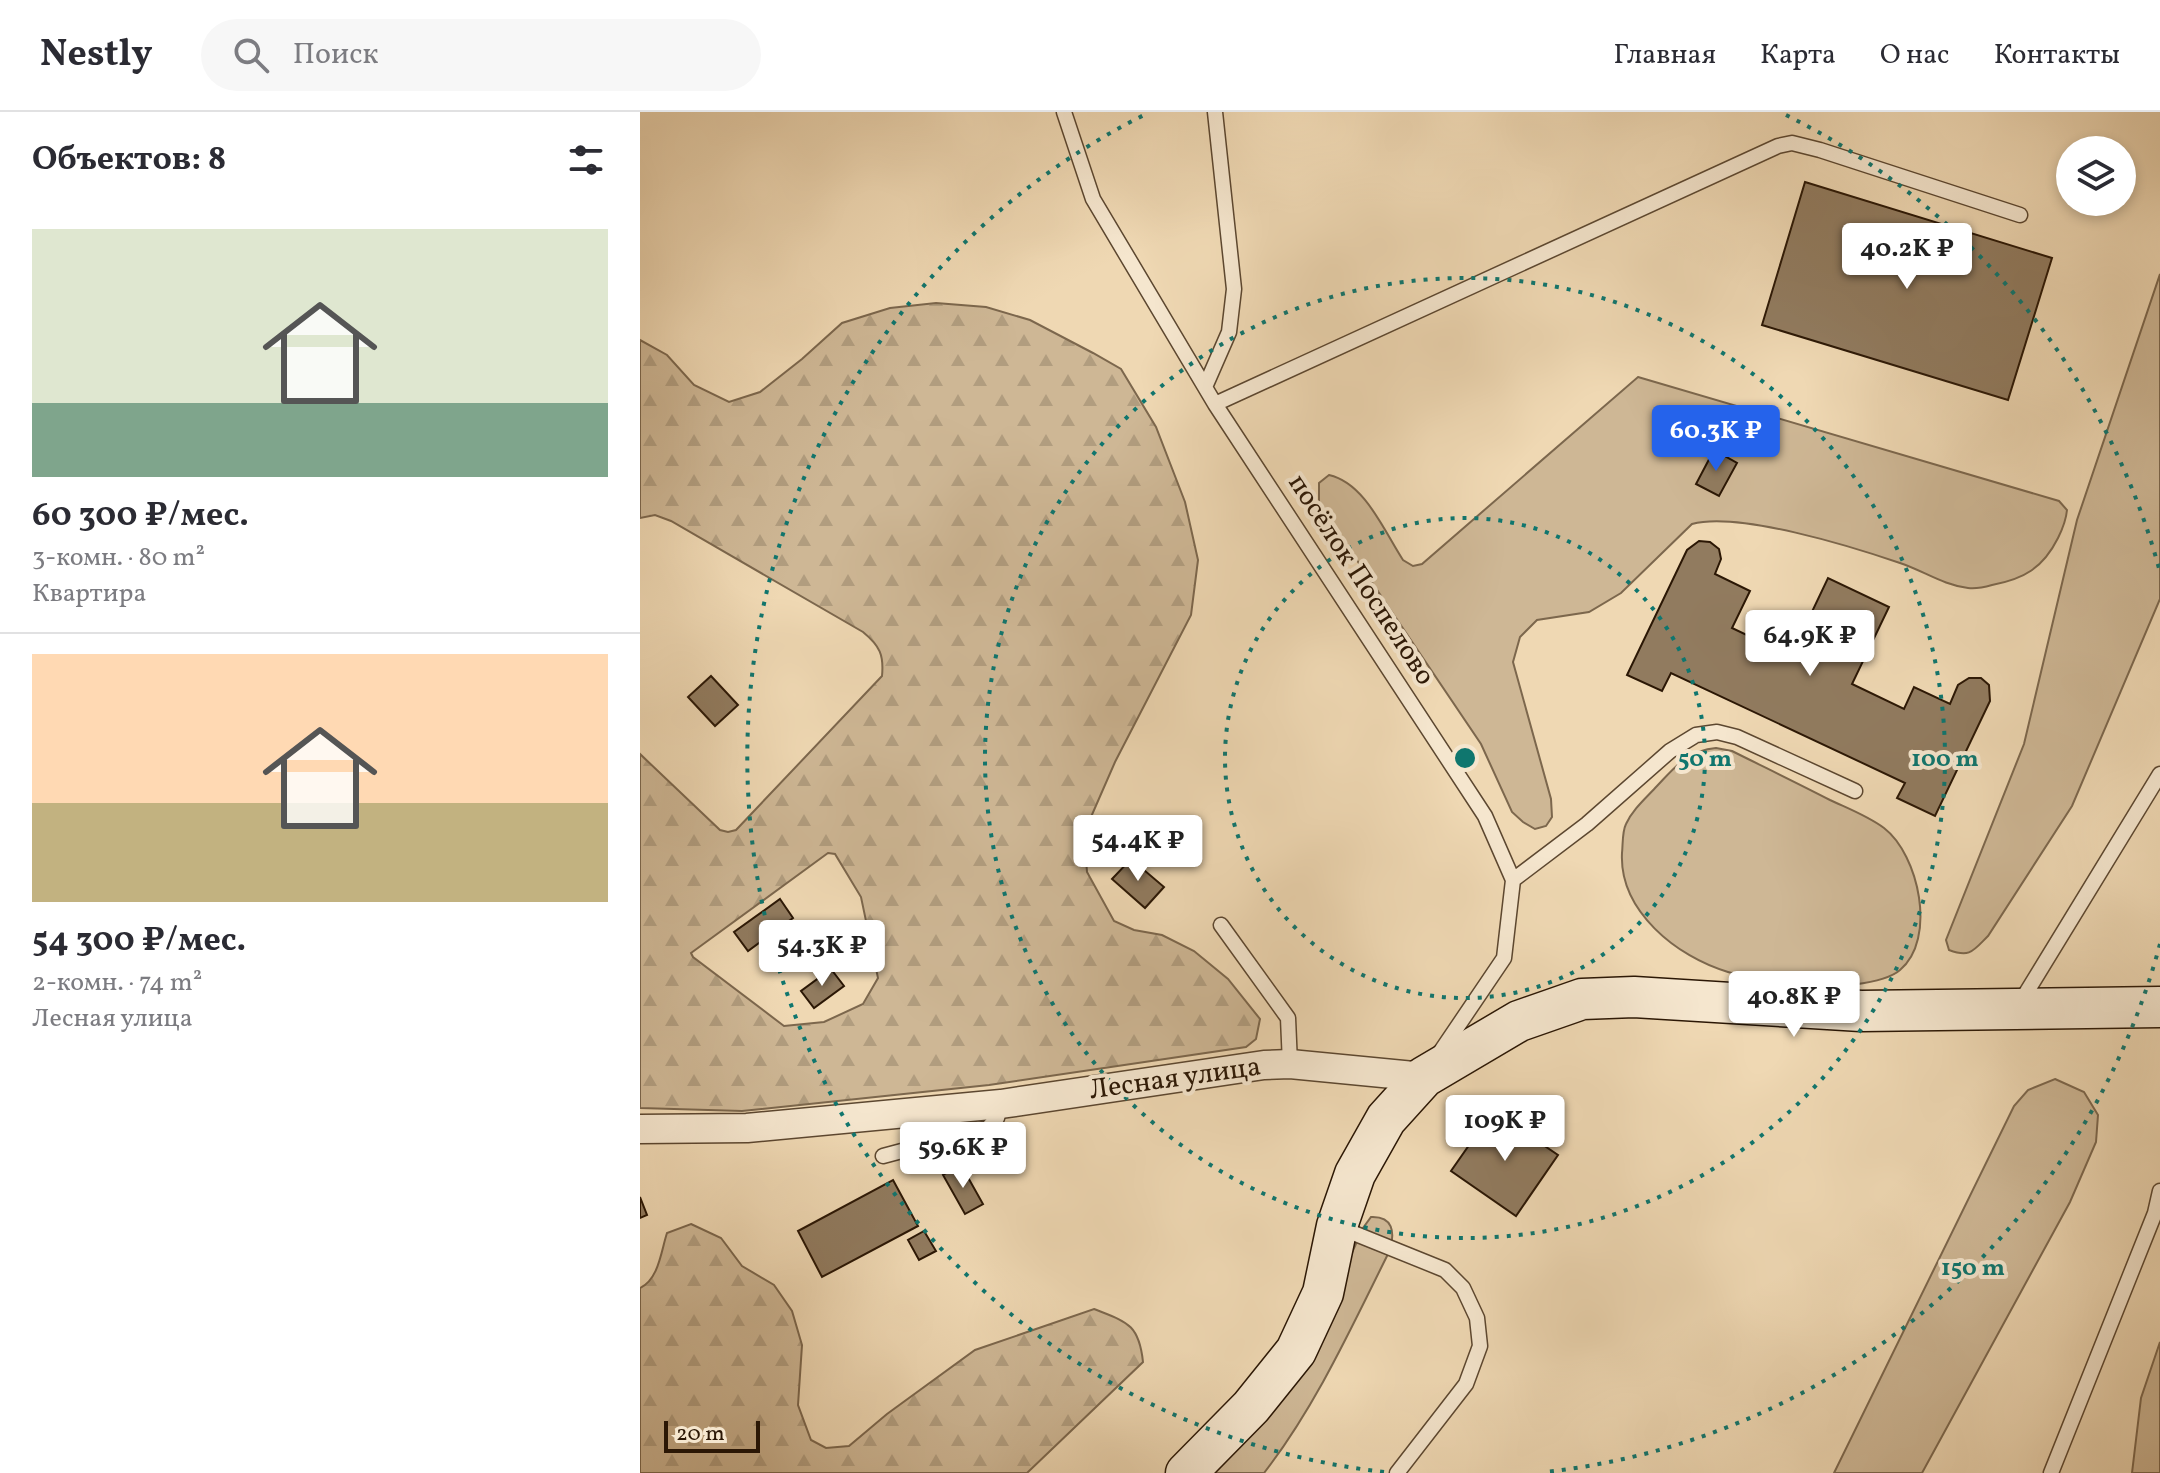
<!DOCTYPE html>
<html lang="ru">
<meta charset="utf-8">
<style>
body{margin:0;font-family:Vollkorn,serif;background:#f7f7f7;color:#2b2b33;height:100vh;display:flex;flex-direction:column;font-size:30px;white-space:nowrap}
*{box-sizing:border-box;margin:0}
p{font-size:26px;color:#7c7c81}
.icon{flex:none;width:44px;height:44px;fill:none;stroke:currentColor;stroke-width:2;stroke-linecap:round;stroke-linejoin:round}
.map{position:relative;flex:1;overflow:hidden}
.side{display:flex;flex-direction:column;background:#fff;width:640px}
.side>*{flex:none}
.controls{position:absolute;left:1416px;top:24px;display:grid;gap:16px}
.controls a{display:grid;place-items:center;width:80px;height:80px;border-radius:50%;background:#fff;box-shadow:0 4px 12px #0003;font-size:40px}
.scale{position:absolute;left:24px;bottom:20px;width:96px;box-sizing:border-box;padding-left:8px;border:4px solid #2b1705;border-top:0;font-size:22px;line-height:28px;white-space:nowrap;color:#2b1705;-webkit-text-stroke:6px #f5e6ce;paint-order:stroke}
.price{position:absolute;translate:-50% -68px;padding:0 18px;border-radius:8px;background:#fff;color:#222;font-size:26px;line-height:52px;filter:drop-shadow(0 2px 4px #0008)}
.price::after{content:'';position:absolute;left:50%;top:48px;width:24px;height:18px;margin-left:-12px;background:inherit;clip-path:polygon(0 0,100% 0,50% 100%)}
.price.selected{background:#2563eb;color:#fff}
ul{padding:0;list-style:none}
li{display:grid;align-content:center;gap:16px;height:424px;padding:0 32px}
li+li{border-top:2px solid #e1e1e2}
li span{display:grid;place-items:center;height:248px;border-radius:0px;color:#555}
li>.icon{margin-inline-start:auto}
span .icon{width:144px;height:144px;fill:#fffc;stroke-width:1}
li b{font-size:34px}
h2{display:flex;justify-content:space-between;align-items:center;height:96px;padding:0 32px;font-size:34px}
header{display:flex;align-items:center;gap:48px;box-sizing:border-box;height:112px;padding:0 40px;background:#fff;border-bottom:2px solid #e1e1e2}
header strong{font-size:38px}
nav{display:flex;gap:44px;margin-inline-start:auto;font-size:28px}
.search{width:560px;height:72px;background:#f7f7f7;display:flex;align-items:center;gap:20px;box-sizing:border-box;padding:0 28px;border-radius:44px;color:#7c7c81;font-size:30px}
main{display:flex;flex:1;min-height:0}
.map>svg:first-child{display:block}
.grass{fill:#ceb795;stroke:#7c674d;stroke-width:2}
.forest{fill:url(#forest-firs);stroke:#7c674d;stroke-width:2;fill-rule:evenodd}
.building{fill:#917b5f;stroke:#2b1705;stroke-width:2}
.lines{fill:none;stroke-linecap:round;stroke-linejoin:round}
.service-casing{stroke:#5c4730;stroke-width:17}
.minor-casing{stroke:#5c4730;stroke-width:31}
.secondary-casing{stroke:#2b1705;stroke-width:43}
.service{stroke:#f5e6ce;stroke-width:14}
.minor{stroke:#f5e6ce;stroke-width:28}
.secondary{stroke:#f5e6ce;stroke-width:40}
.ring{fill:none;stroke:#0f766e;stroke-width:4;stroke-dasharray:4 8}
.labels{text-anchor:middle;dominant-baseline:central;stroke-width:8;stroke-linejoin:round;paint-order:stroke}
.street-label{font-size:28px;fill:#2b1705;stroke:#f5e6ce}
.centre{fill:#0f766e;stroke:#f5e6ce;stroke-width:4}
.ring-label{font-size:24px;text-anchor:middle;font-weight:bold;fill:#0f766e;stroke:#f5e6ce;stroke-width:8;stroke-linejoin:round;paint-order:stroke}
</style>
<header>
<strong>Nestly</strong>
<div class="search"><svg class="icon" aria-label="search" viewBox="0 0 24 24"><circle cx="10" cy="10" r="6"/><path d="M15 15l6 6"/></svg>Поиск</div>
<nav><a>Главная</a><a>Карта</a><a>О нас</a><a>Контакты</a></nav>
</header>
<main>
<section class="side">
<h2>Объектов: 8<svg class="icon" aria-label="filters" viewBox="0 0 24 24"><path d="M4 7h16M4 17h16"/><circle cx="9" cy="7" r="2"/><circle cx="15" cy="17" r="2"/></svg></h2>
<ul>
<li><span style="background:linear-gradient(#dfe7d0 70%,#7fa58c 0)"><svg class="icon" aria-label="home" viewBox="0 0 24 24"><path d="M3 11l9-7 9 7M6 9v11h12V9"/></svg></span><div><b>60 300 ₽/мес.</b><p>3-комн. · 80 m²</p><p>Квартира</p></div></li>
<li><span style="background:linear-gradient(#ffd9b3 60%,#c2b280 0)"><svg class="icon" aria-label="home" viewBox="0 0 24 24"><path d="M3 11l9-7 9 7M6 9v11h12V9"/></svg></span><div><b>54 300 ₽/мес.</b><p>2-комн. · 74 m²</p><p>Лесная улица</p></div></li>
</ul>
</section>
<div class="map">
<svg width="1520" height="1361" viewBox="0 0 1520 1361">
<defs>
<pattern id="forest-firs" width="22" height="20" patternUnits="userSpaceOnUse" patternTransform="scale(2)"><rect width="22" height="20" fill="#ceb795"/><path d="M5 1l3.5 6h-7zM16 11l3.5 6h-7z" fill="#b19d7f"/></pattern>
</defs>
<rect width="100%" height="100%" fill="#efd8b3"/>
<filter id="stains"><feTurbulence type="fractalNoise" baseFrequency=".0025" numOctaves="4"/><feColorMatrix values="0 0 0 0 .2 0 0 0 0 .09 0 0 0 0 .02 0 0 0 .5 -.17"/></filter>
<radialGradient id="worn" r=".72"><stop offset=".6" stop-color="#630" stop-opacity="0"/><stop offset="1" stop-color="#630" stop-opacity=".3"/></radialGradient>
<path class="grass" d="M1520,162V487L1432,694L1348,824C1333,839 1330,846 1309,838L1306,828L1384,632L1437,408Z
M998,265L1419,389L1427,398C1426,409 1423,416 1418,426C1403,456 1384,467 1352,473C1345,475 1336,477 1328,476C1303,473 1284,459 1260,451C1213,435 1098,399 1052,412L981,481L949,500L897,508L880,525L873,550L911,687L912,705L906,714L895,717L883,710L872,700L841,632L679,392V371L689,363C725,371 744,419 763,448L773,454L782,452Z
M1076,636L1092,639C1124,655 1157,671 1190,688C1207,696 1228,704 1244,716C1279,743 1297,827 1260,858C1243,873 1188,876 1165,875C1154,874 1141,870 1130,868C1116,865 1101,864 1088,860C1037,845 979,799 982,741C983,732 982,720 986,712C993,697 1006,686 1017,674C1036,654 1047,639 1076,636Z
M1415,967L1444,980L1458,1003L1456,1030L1430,1090L1282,1361H1194L1374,994L1388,978Z
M731,1105C753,1104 755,1120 750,1138C712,1214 676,1294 624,1361H564L682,1208L723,1116Z
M1520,1230V1361H1492L1501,1286Z"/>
<path class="forest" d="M296,191L346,195L390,208L453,241L481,257L516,315L545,390L558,448L551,503L475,650L444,721L447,760L474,809L494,818L522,823L554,839L588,867L620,907L616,927L606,935L349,973L102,999L0,996V642L80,718L88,720L96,718L242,564C244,543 240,534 223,520L31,409L15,403L0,406V228L27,243L54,273L89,290L120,280L162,247L202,211L250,196ZM188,741L195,742L221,785L238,866L223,892L184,910L144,914L53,845L51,841Z
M51,1112L81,1126L102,1154L134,1173L152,1199L162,1233L158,1293L171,1328L186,1336L209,1334L247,1302L335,1238L454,1197C487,1210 499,1212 503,1250L387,1361H0V1176C19,1167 21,1139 27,1121Z"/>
<path class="building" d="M1165,70L1412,146L1368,288L1122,213Z
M1074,338L1097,351L1079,384L1056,372Z
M1059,429L1070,430L1079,437L1081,447L1075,462L1110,479L1092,516L1151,544L1188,466L1249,495L1212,572L1264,597L1274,575L1310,592L1318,573L1329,566H1341L1349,573L1350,589L1295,704L1257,686L1265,671L1031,561L1022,579L987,563L1047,438Z
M71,564L98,593L75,614L48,585Z
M491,747L524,775L505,796L472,767Z
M140,787L153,806L108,839L94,820Z
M191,857L204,874L174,896L161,879Z
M853,999L918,1043L876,1104L811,1059Z
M321,1053L343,1092L325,1102L303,1063Z
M253,1068L278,1114L182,1165L158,1119Z
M0,1085L7,1103L0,1106Z
M284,1119L296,1139L279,1148L268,1128Z"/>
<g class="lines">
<g class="service-casing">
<path id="service" d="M424,0L453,87L575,292L845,704L873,768L864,846L799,942
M565,275L589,220L594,177L575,0
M575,292L1138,34L1152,31L1180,38L1380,103
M873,768L947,712L1030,639L1056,623L1077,620L1097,625L1215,679
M581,813L648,906L650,952
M1380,891L1520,662
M243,1044L348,1016L357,1006L361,992
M701,1116L805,1158L823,1176L837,1206L840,1234L826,1272L757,1361
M1411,1361L1515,1101L1520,1079"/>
</g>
<g class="minor-casing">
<path id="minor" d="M0,1017L107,1016L361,992L624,953L650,952L784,965"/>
</g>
<g class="secondary-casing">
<path id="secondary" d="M546,1361L611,1295L656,1239L683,1181L697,1114L715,1062L746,1007L784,965L879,909L942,887L994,885L1221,899L1520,895"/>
</g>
<use href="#service" class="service"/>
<use href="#minor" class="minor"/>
<use href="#secondary" class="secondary"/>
</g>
<g class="ring">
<circle cx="825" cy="646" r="240"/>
<circle cx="825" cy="646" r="480"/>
<path d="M1520 832A719 719 0 0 1 906 1360M744 1360A719 719 0 0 1 504 3M1146 3A719 719 0 0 1 1520 460"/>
</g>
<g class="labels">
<g class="street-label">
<text transform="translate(721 468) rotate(57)">посёлок Поспелово</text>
<text transform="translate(535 967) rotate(-8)">Лесная улица</text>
</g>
</g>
<circle cx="825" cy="646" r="12" class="centre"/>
<g class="ring-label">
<text x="1065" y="654">50 m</text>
<text x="1305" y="654">100 m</text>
<text x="1333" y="1163">150 m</text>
</g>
<rect width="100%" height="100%" filter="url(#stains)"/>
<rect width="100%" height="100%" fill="url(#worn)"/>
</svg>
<div class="controls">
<a><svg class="icon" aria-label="layers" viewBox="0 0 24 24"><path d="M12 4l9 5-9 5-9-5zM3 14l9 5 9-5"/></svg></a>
</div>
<div class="scale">20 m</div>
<b class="price" style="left:1267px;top:179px">40.2K ₽</b>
<b class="price selected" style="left:1076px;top:361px">60.3K ₽</b>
<b class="price" style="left:1170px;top:566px">64.9K ₽</b>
<b class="price" style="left:498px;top:771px">54.4K ₽</b>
<b class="price" style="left:182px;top:876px">54.3K ₽</b>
<b class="price" style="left:1154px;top:927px">40.8K ₽</b>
<b class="price" style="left:865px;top:1051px">109K ₽</b>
<b class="price" style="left:323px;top:1078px">59.6K ₽</b>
</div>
</main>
